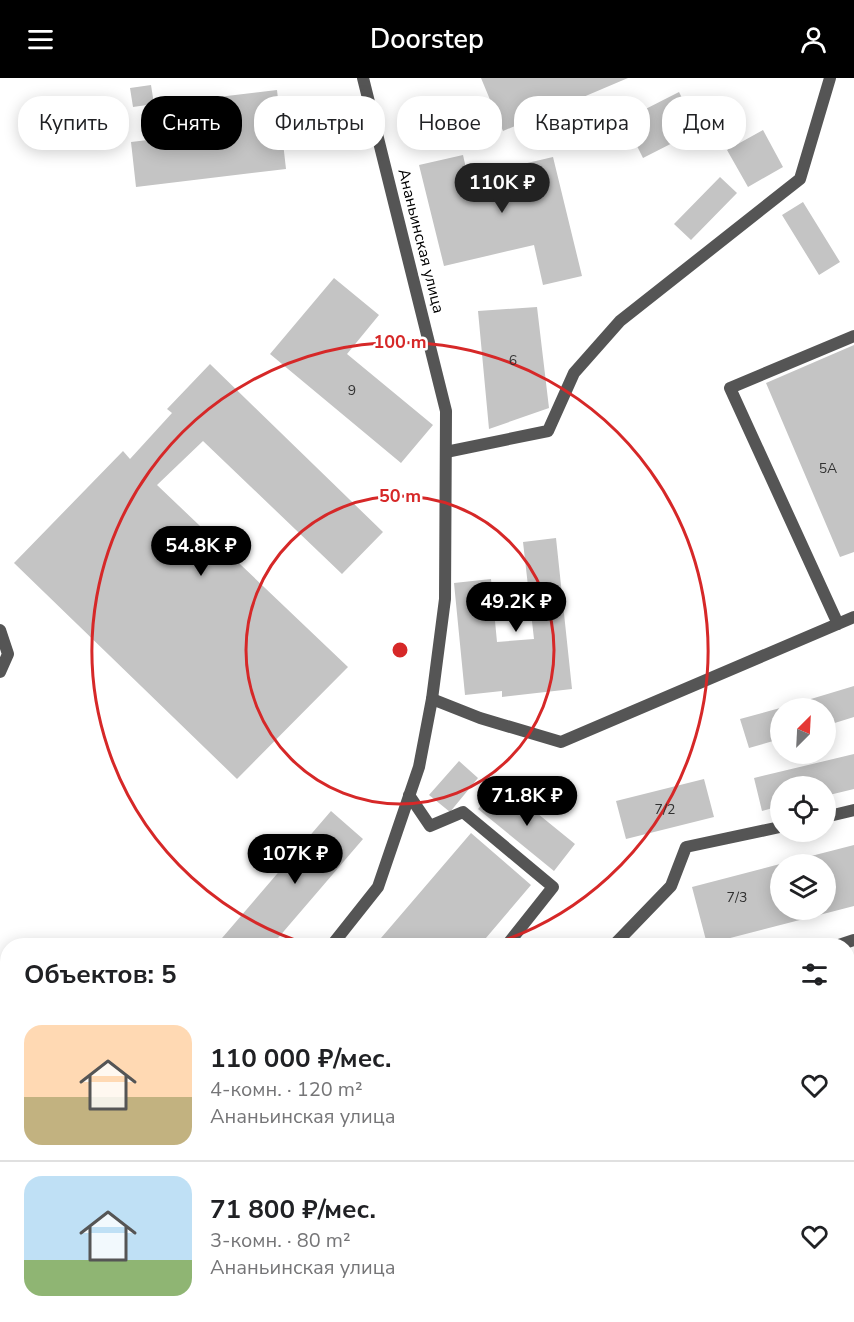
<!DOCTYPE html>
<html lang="ru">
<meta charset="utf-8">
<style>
body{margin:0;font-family:"Nunito Sans",sans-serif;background:#f6f6f6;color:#202124;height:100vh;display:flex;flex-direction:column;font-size:22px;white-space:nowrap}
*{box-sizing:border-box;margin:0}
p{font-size:20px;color:#757577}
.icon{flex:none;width:33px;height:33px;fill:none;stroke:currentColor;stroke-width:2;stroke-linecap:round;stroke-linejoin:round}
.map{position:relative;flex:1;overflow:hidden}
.sheet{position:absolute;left:0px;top:860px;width:855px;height:386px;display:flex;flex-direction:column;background:#fff;border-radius:24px 24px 0 0;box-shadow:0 3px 15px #0003}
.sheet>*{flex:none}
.banner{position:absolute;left:18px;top:18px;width:819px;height:54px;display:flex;gap:12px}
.needle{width:39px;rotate:24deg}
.buttons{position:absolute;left:770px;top:620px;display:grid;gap:12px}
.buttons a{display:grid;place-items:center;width:66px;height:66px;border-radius:50%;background:#fff;box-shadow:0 3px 15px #0003;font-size:30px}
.price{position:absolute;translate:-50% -51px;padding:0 14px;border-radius:21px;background:#000;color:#fff;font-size:20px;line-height:39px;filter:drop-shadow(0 2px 3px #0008)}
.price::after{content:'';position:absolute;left:50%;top:36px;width:18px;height:14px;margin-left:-9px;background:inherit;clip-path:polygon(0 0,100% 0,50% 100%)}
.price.active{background:#222;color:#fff}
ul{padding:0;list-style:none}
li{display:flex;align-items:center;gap:18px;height:150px;padding:0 24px}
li+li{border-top:2px solid #e0e0e0}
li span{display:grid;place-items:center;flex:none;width:168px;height:120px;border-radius:18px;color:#555}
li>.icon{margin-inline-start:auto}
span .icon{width:72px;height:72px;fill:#fffc;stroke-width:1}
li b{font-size:26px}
h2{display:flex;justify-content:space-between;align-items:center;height:72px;padding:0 24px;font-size:26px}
.tag{padding:0 21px;border-radius:24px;background:#fff;box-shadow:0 3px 15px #0003;font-size:21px;line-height:54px}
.tag.active{background:#000;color:#fff}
header{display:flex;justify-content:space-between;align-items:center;height:78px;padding:0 24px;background:#000;color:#fff;font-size:27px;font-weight:600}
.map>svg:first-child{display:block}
.building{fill:#c4c4c4}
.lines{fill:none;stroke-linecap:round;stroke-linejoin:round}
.service{stroke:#555;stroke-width:12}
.minor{stroke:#555;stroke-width:12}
.ring{fill:none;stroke:#d62828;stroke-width:3}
.labels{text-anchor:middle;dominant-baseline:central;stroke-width:5;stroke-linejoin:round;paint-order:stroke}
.number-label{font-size:14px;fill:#313131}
.street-label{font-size:16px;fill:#000;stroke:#fff}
.centre{fill:#d62828;stroke:#fff;stroke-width:3}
.ring-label{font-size:18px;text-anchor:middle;font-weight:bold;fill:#d62828;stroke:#fff;stroke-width:5;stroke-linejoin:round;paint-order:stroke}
</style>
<header><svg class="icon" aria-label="menu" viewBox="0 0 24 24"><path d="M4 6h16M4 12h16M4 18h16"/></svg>Doorstep<svg class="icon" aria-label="person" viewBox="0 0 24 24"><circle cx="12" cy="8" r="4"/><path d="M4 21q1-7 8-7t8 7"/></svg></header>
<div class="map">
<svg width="854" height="1244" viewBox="0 0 854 1244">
<rect width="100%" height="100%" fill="#fff"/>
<path class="building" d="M481,0H628L503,53Z
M151,7L154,26L133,29L130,10Z
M277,12L286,91L136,109L131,64L173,59L168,25Z
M679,14L698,52L643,80L624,42Z
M763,52L783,89L748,109L727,72Z
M463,77L468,99L553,79L582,198L543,207L534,167L444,188L419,87Z
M720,99L737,115L691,162L674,146Z
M803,124L840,184L819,197L782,137Z
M334,200L379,237L347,276L433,347L401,385L270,276Z
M537,229L549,330L489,351L478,233Z
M854,267V474L840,479L766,305Z
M210,286L383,454L342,496L203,363L157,407L348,589L237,701L14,485L123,373L130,381L172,335L167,331Z
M556,460L572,611L502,619V613L465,617L454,505L491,501L497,564L534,561L523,464Z
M854,608V639L825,648V630H781Z
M780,630V661L749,670L740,641Z
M854,676V711L825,718V708H780V728L762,733L754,700Z
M459,683L478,700L450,734L429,717Z
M704,701L714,739L626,761L616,723Z
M500,705L575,766L554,793L478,731Z
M331,733L363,761L272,867H216Z
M471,755L531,807L480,867H375Z
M854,767V828L707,866L692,809L780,786V831H825V786L784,785Z
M854,976V1028L851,1029L848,1018V978Z
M73,1238H184L192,1244H81Z
M220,1238H261L255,1244H214Z
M341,1238H488L483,1244H336Z"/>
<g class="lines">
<path class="service" d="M446,374L548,353L574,295L620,243L800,101L830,0
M838,546L730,310L854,258
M409,717L430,748L463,734L553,809L507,867
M825,739L854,732
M332,867L378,809L419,689L432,621L480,640L561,664L854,539
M614,867L671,808L686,769L780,749
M839,867L854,862
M848,961L854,959
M848,1037L854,1035
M311,1244L316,1238
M500,1244L504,1238"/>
<path class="minor" d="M363,0L446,333L445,521L432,621
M0,552L8,576L0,594"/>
</g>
<g class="ring">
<circle cx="400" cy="572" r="154"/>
<path d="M310 867A308 308 0 1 1 490 867"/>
</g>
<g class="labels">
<g class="number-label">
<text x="513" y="282">6</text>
<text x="352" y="312">9</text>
<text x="828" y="390">5А</text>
<text x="665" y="731">7/2</text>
<text x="737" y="819">7/3</text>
</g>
<g class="street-label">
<text transform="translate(421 163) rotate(76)">Ананьинская улица</text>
</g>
</g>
<circle cx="400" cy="572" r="9" class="centre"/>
<g class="ring-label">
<text x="400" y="270">100 m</text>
<text x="400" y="424">50 m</text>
</g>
</svg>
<div class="buttons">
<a><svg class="needle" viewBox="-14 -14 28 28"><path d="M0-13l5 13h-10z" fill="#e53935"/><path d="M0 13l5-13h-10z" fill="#757577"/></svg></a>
<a><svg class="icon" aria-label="locate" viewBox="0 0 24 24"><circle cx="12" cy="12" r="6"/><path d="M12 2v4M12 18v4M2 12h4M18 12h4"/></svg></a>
<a><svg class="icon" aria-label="layers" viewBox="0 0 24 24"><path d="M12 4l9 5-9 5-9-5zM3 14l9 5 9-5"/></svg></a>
</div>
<b class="price active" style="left:502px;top:136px">110K ₽</b>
<b class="price" style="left:201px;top:499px">54.8K ₽</b>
<b class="price" style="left:516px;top:555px">49.2K ₽</b>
<b class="price" style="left:527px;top:749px">71.8K ₽</b>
<b class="price" style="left:295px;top:807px">107K ₽</b>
<div class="banner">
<a class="tag">Купить</a>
<a class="tag active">Снять</a>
<a class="tag">Фильтры</a>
<a class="tag">Новое</a>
<a class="tag">Квартира</a>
<a class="tag">Дом</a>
</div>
<section class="sheet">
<h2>Объектов: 5<svg class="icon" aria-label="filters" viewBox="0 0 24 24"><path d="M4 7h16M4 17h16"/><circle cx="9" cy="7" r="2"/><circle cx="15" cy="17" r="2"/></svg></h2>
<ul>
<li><span style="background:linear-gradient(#ffd9b3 60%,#c2b280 0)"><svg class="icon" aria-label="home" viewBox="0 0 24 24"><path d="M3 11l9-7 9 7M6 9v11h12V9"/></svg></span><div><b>110 000 ₽/мес.</b><p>4-комн. · 120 m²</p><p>Ананьинская улица</p></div><svg class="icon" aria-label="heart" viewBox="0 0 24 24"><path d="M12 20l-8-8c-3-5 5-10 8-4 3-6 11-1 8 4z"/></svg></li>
<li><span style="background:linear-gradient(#bfe0f5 70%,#8fb573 0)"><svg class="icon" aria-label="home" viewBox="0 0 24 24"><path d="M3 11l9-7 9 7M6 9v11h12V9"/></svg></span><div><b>71 800 ₽/мес.</b><p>3-комн. · 80 m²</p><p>Ананьинская улица</p></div><svg class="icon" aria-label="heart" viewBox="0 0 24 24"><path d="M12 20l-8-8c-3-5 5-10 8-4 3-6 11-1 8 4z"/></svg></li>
</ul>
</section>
</div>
